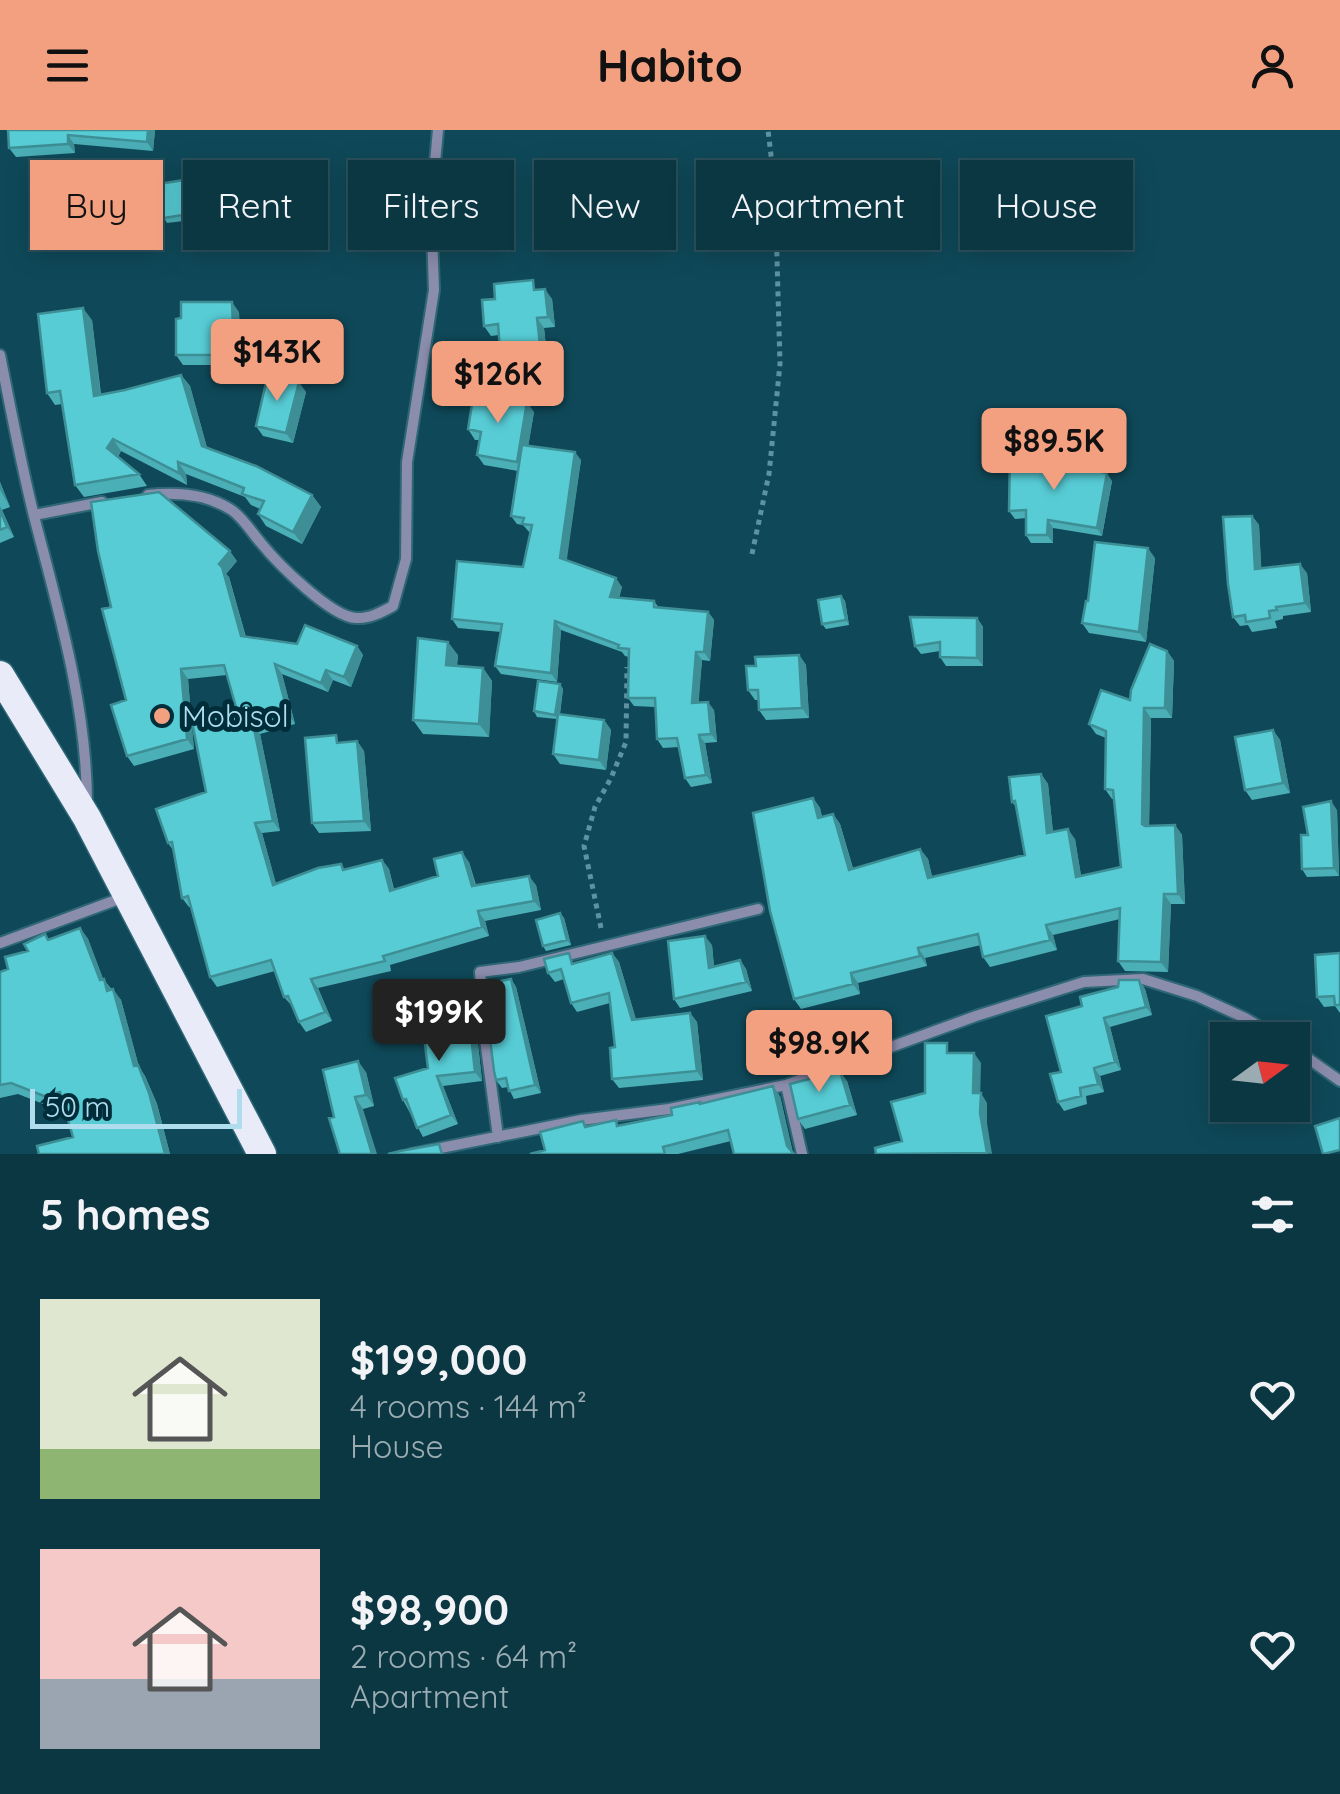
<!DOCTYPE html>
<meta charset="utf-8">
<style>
body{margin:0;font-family:Quicksand,sans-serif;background:#143f4a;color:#f1f3f6;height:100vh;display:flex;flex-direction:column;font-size:38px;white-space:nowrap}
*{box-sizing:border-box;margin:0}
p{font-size:32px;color:#9aacb2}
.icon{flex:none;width:55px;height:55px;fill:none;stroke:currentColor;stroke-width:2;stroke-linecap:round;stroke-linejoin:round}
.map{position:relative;height:1024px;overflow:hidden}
.details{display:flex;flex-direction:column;background:#0b3743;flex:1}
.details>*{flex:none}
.guide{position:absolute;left:30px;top:30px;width:1280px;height:90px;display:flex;gap:20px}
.needle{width:65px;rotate:75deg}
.fabs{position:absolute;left:1210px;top:892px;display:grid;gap:20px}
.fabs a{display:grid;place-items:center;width:100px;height:100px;border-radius:0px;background:#0b3743;box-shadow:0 5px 25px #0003,0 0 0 2px #2b515c;font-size:50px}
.scale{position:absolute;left:30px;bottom:25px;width:212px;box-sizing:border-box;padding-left:10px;border:5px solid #b0ddee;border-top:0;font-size:28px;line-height:35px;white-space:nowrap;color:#b0ddee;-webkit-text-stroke:8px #002d3a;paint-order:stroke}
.price{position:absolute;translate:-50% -85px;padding:0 22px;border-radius:10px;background:#f2a080;color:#111;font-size:32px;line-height:65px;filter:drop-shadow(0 2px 5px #0008)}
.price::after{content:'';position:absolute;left:50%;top:60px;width:30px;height:22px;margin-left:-15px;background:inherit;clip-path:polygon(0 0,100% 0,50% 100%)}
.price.current{background:#222;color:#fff}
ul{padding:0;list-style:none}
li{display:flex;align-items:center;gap:30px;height:250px;padding:0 40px}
li span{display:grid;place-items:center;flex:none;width:280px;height:200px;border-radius:0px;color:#555}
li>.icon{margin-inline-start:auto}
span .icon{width:120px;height:120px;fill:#fffc;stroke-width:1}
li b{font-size:42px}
h2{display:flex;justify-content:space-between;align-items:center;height:120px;padding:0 40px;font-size:42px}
.chip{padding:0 35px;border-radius:0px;background:#0b3743;box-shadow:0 5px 25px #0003,0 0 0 2px #2b515c;font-size:35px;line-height:90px}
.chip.current{background:#f2a080;color:#111}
header{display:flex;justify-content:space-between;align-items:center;height:130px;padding:0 40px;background:#f2a080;color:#111;font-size:45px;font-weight:800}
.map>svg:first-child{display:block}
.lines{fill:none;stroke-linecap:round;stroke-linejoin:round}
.minor-casing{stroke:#2f6777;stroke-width:14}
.trunk-casing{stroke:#2f6777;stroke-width:31}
.path{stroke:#5e92a2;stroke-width:5;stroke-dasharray:5 5;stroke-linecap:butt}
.minor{stroke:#8b8dac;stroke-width:10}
.trunk{stroke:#eaebf8;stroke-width:28}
.wall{fill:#4bafb7;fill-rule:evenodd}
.shaded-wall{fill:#3d8f95}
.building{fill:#57ccd5;stroke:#3d8f95;stroke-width:2.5}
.poi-dot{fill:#f2a080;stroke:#002d3a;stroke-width:4}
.labels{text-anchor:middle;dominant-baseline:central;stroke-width:10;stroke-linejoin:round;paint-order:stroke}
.poi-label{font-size:30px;fill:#b0ddee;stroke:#002d3a;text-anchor:start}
</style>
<header><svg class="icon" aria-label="menu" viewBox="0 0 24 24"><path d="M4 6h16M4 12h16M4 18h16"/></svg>Habito<svg class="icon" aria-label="person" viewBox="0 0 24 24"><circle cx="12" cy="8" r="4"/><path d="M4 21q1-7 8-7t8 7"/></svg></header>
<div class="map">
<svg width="1340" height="1024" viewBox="0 0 1340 1024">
<rect width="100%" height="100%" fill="#0f4959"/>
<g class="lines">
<g class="minor-casing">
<path id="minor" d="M0,225C11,280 21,335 35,390C59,483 87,577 87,675
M148,365C175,362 206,364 230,379C242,386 252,403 261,413C277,433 331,487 356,488C369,489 382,482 393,476L406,429L407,332L434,160L431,76L438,0
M34,385L102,372
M0,813L127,766
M1292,917L1340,951
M786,955L802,1024
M498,1007L485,909L480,842L519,837L758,779
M411,1024L581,990L669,979L786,955L976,886L1084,852L1143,849L1197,866L1245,888L1282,910"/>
</g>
<g class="trunk-casing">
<path id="trunk" d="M0,545L87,688L262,1024"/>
</g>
<path class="path" d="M752,424L769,344L780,234L775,59L768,0
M601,798L584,716L595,677L611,648L626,612L627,537"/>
<use href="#minor" class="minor"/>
<use href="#trunk" class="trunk"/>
</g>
<path class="wall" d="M8,0H155L153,21L74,14L75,23L16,27L9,18Z
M187,56L192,90L167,93L164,88Z
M122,86L125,91L128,117L95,119L91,114Z
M540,160L552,169L555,197L544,198L547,225L507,229L500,219L499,205L491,206L484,196L495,169Z
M239,182L241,235H183L176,225Z
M92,190L101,264L125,260L181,245L190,256L207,318L312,365L321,377L302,414L266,396L258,384L260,379L251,375L245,367L186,344L187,355L121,321L118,327L139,344L147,356L84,367L75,355L62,274L55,275L47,263Z
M306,262L293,313L263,306L256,296Z
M534,282L528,316L581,330L566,430L622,457L619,468L654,471L659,478L708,482L714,490L710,531L702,530L698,573L714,580L717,612L705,613L712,653L691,657L685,648L679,617L663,618L657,609L655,577L634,576L628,568L629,527L625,526L622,522L561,500L557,552L501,544L495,536L501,502L458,498L452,489L523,437L530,403L523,395L517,394L511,386L518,341L484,335L477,325L480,310H475L468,299Z
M1052,333L1112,351L1102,406L1053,398V413H1031L1026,405V388L1015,389L1009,381Z
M0,352L10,377L2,380L14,407L0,413Z
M1252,386L1259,395L1261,438L1307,443L1311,482L1283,486V489L1275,491L1277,498L1252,502L1248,495L1240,496L1233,487Z
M1155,428L1146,512L1089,503L1082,493Z
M237,431L226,444L229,447L246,507L297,514L357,516L363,525L351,557L333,550L328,562L282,544L295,594L260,604L280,701L262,703L276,754L346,739L382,730L389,739L394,759L438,746L469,732L476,755H536L541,780L485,791L489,806L390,835L391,841L318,858L332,891L306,902L299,892L292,876L284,867L275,841L217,857L210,847L191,777H189L182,768L173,720L168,713L206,662L191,591L194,619L134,636L127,626L126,570L102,479ZM227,545L236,577L191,587L188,549Z
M841,466L845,471L849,495L826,499L822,494Z
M977,488L983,497V536H946L940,527V521L921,524L915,516Z
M1167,521L1174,531L1172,588H1151L1149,696L1175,695L1182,705L1185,774H1171L1168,842L1125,841L1118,831L1120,789L1053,805L1057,820L990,837L983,827L981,815L925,828L927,836L858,853L860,864L801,879L794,869L813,668L820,678L822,687L833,684L840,694L853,738L920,719L928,729L932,747L1025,725L1016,677L1012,672L1041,644L1048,654L1053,702L1075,709L1081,746L1121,737L1114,669H1112L1105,659L1106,608L1096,604L1089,594L1130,570Z
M458,525L457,536L483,538L492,551L489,607L423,604L413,590Z
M799,525L806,535L809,588L766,590L759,580V570H755L748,560L756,536Z
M560,554L563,559L560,584L604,590L611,600L606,640L560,634L553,624L557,589L537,587L534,581Z
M1273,600L1280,610L1290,663L1252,670L1245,660Z
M357,611L364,621L371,701L319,703L312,693L341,612Z
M1337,680L1339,746L1307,747L1302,739L1308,705Z
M560,783L564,788L571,815L546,821L543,816Z
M80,798L88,809L103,849L121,870L139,937L145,946L157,974L170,1024H39L73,1007L63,974L51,977L18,964L0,968V842L8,839L28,821L49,810Z
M712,815L714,837L740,830L746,839L752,861L680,878L674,869Z
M612,823L619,832L636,890L690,883L697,892L703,950L619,958L612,949L615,917L610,873L577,882L571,873L564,849L555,852L548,843L576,833Z
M1340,823V883L1335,876L1324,877L1317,867Z
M511,849L516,857L541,963L514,969L508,957L502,958L496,950L491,876Z
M1139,850L1145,859L1152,885L1110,897L1121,940L1100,946L1104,962L1086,966L1087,974L1064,981L1058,972L1061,942L1082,876Z
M468,877L475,887L482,951L443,956L458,994L423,1007L403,970L428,938Z
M366,942L374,976L334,987Z
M847,951L857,985L805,999L798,989Z
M780,966L793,1023L731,1011L678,1024H530L545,1020L587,996H619L672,985L701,974Z"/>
<path class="shaded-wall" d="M148,0H155L153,21L147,12Z
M68,5L74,14L75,23L68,14Z
M184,50L187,56L192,90L189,84Z
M122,86L125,91L128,117L124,111Z
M545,159L552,169L555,197L548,187Z
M232,172L239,182L241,235L234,225Z
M83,178L92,190L102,278L94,266Z
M537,188L544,198L547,225L540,215Z
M181,245L190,256L210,328L202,316Z
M299,252L306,262L293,313L286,303Z
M527,272L534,282L524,342L517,332Z
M113,309L121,321L116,330L107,318Z
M575,322L581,330L566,436L560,428Z
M178,332L186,344L187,355L179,343Z
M1107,343L1112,351L1102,406L1097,398Z
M0,352L10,377L0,360Z
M312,365L321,377L302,414L293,402Z
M0,376L2,380L14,407L7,397L0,380Z
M1252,386L1259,395L1262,448L1255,439Z
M1048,390L1053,398V413L1047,405Z
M1148,418L1155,428L1146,512L1139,502Z
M230,421L237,431L226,444L229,447L248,516L241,506L219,434Z
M1300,434L1307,443L1311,482L1305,473Z
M616,448L622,457L616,475L610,467Z
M841,466L845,471L849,495L846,490Z
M708,482L714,490L710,531L704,522Z
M977,488L983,497V536L977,528Z
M555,491L561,500L557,552L551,543Z
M448,512L458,525L455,549L446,535Z
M357,516L363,525L351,557L344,547Z
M1167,521L1174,531L1172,588L1165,578Z
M696,522L702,530L698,582L692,573Z
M799,525L806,535L809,588L802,578Z
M275,534L282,544L295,594L288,584Z
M483,538L492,551L489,607L479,594Z
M181,539L188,549L194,619L187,609Z
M326,540L333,550L328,562L321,553Z
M560,554L563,559L559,590L555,585Z
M708,572L714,580L717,612L711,604Z
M1144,578L1151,588L1149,704L1142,694Z
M604,590L611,600L606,640L599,630Z
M253,594L260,604L280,701L273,691Z
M1273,600L1280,610L1290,663L1283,653Z
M699,605L705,613L712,653L706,645Z
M357,611L364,621L371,701L364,691Z
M1041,644L1048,654L1054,713L1047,703Z
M813,668L820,678L825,699L818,688Z
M1331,671L1337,680L1339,746L1334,738Z
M833,684L840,694L856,750L849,740Z
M255,693L262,703L279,765L273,755Z
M1175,695L1182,705L1185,774L1178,764Z
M1068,699L1075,709L1083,757L1076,747Z
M920,719L928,729L935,758L928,748Z
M462,722L469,732L478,766L472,756Z
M382,730L389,739L396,771L390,761Z
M529,746L536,755L541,780L534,771Z
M1164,764L1171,774L1168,842L1161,832Z
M478,781L485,791L489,806L482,797Z
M560,783L564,788L571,815L567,810Z
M1046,795L1053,805L1057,820L1050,810Z
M80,798L88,809L107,859L104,849L111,860L115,872L100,850Z
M705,806L712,815L715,847L709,838Z
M918,818L925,828L927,836L920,826Z
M612,823L619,832L639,899L632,890Z
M740,830L746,839L752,861L746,852Z
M851,843L858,853L860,864L853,854Z
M311,849L318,858L332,891L325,882Z
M511,849L516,857L541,963L535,955Z
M1139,850L1145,859L1152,885L1146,877Z
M113,859L121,870L139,937L145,946L157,974L170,1024H165L134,936Z
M468,877L475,887L482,951L475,942Z
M690,883L697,892L703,950L697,941Z
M1104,888L1110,897L1121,940L1115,932Z
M974,923L981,933L980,972L973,963Z
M358,931L366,942L374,976L366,965Z
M1094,938L1100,946L1104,962L1098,954Z
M840,941L847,951L857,985L850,975Z
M437,946L443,956L458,994L451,985Z
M773,956L780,966L793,1024L787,1016Z
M981,963L987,973V993L992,1024L987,1023L980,983Z
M355,967L363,979L377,1024H372Z"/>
<path class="building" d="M8,0H148L147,12L68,5V14L9,18Z
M184,50L189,84L164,88L159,54Z
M122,86L124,111L91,114L89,89Z
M533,150L534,160L545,159L548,187L537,188L540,215L500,219L498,194L484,196L482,170L495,169L494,154Z
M181,172H232L234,225H176V189L181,188Z
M83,178L94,266L125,260L181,245L202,316L256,336L312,365L293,402L258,384L264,371L242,364L244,358L178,332L179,343L113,309L107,318L139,344L75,355L60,261L47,263L38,184Z
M268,244L299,252L286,303L256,296Z
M474,262L527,272L517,332L477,325L481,302L468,299Z
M522,315L575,322L560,428L616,448L610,467L654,471V477L708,482L704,522H696L692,573L708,572L711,604L699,605L706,645L685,648L677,608L657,609L655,568H628L629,519L618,518L619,515L555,491L551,543L495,536L502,494L452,489L457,431L523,437L532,395L522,394L524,388L511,386Z
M1010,323L1046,325V332L1107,343L1097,398L1048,390L1047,405H1026V380L1009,381Z
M159,362L230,421L219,434L222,437L241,506L297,514L305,495L357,516L344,547L326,540L321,553L275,534L288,584L253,594L273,691L255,693L273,755L318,738L341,734L343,740L382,730L390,761L438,746L434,729L462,722L472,756L529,746L534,771L478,781L482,797L383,826L385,831L311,849L325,882L299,892L288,866L284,867L271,830L210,847L188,766L182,768L172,712L168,713L156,679L206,662L191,587L236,577L224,535L181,539L187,609L127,626L111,575L126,570L102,479L111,477L98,421L91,372Z
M0,380L7,397L0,400Z
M1252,386L1255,439L1300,434L1305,473L1276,477L1277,480L1269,481L1270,488L1246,492L1245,485L1233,487L1228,454L1223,387Z
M1095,412L1148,418L1139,502L1082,493L1086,471H1088Z
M841,466L846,490L822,494L818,470Z
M910,487L977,488V528L940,527V512L915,516Z
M418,508L448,512L446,535L483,538L479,594L413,590Z
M1150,514L1167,521L1165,578H1144L1142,694L1145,696L1175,695L1178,764H1164L1161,832L1118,831L1120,778L1046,795L1050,810L983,827L978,804L918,818L920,826L851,843L853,854L794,869L770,781L753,683L813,668L818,688L833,684L849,740L920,719L928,748L1025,725L1015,671L1012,672L1009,647L1041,644L1047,703L1068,699L1076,747L1121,737L1113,660L1105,659L1106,601L1089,594L1101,560L1130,570L1131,560Z
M799,525L802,578L759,580L758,560H748L746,536H756L755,527Z
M538,551L560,554L555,585L534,581Z
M558,584L604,590L599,630L553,624Z
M1273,600L1283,653L1245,660L1235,607Z
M336,605L337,613L357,611L364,691L312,693L305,608Z
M1331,671L1334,738L1302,739L1301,705H1308L1303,677Z
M560,783L567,810L543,816L536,790Z
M80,798L100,850L104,849L107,861L113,859L134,936L138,935L149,963L165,1024H39L37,1016L73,1007L60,962L44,966L11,953L0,955V842L8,839L5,827L28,821L24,814L45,804L48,810Z
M705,806L709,838L740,830L746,852L674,869L668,811Z
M569,823L572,834L612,823L632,890L690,883L697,941L612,949L610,918L615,917L609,863L571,873L561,839L548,843L544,829Z
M1340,823V875H1335L1334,866L1317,867L1315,825Z
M511,849L535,955L509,961L506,948L496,950L494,941L486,877L491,876L486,854Z
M1119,850H1139L1146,877L1104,888L1115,932L1094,938L1098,954L1080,958L1081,966L1058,972L1050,944L1061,942L1046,886L1082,876L1080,867L1118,857Z
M468,877L475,942L437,946L451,985L417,998L406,969L403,970L395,948L428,938L421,883Z
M925,913H947V923H974L973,963H981L980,983L987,1023L876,1024L875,1018L902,1011L891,972L925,963Z
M358,931L366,965L355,967L372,1024H340L329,988L334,987L323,940Z
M840,941L850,975L798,989L790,954Z
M773,956L787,1016L794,1024H734L728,1000L663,1017L665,1024H530L545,1020L540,1002L583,991L585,997L616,990L617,996L672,985L671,978L700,972V974Z
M1340,988V1020L1323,1024L1315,996Z
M439,1014L442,1024H388L400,1021Z"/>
<circle class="poi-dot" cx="162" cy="586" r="10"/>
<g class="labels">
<g class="poi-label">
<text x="182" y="586">Mobisol</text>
</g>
</g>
</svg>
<div class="fabs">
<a><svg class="needle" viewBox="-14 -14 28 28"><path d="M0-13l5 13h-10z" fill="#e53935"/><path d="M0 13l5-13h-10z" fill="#9aacb2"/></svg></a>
</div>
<div class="scale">50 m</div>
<b class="price" style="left:277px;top:274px">$143K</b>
<b class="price" style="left:498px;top:296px">$126K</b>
<b class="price" style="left:1054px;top:363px">$89.5K</b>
<b class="price current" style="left:439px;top:934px">$199K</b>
<b class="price" style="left:819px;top:965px">$98.9K</b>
<div class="guide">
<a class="chip current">Buy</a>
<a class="chip">Rent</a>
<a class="chip">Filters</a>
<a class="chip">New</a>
<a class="chip">Apartment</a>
<a class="chip">House</a>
</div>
</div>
<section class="details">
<h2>5 homes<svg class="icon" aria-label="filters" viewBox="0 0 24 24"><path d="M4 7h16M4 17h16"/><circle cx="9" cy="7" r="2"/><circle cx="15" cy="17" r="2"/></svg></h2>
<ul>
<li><span style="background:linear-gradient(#dfe7d0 75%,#8fb573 0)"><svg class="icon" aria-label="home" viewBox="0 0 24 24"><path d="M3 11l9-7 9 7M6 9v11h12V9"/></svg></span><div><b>$199,000</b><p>4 rooms · 144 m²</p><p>House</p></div><svg class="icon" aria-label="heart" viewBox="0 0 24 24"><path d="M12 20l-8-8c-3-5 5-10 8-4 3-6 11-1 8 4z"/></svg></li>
<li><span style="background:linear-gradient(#f6c9c9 65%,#9aa5b1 0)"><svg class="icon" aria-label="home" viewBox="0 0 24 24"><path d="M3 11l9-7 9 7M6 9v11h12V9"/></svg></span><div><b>$98,900</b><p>2 rooms · 64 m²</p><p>Apartment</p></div><svg class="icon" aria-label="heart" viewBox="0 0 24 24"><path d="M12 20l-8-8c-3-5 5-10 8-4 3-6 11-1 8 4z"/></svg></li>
</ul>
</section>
